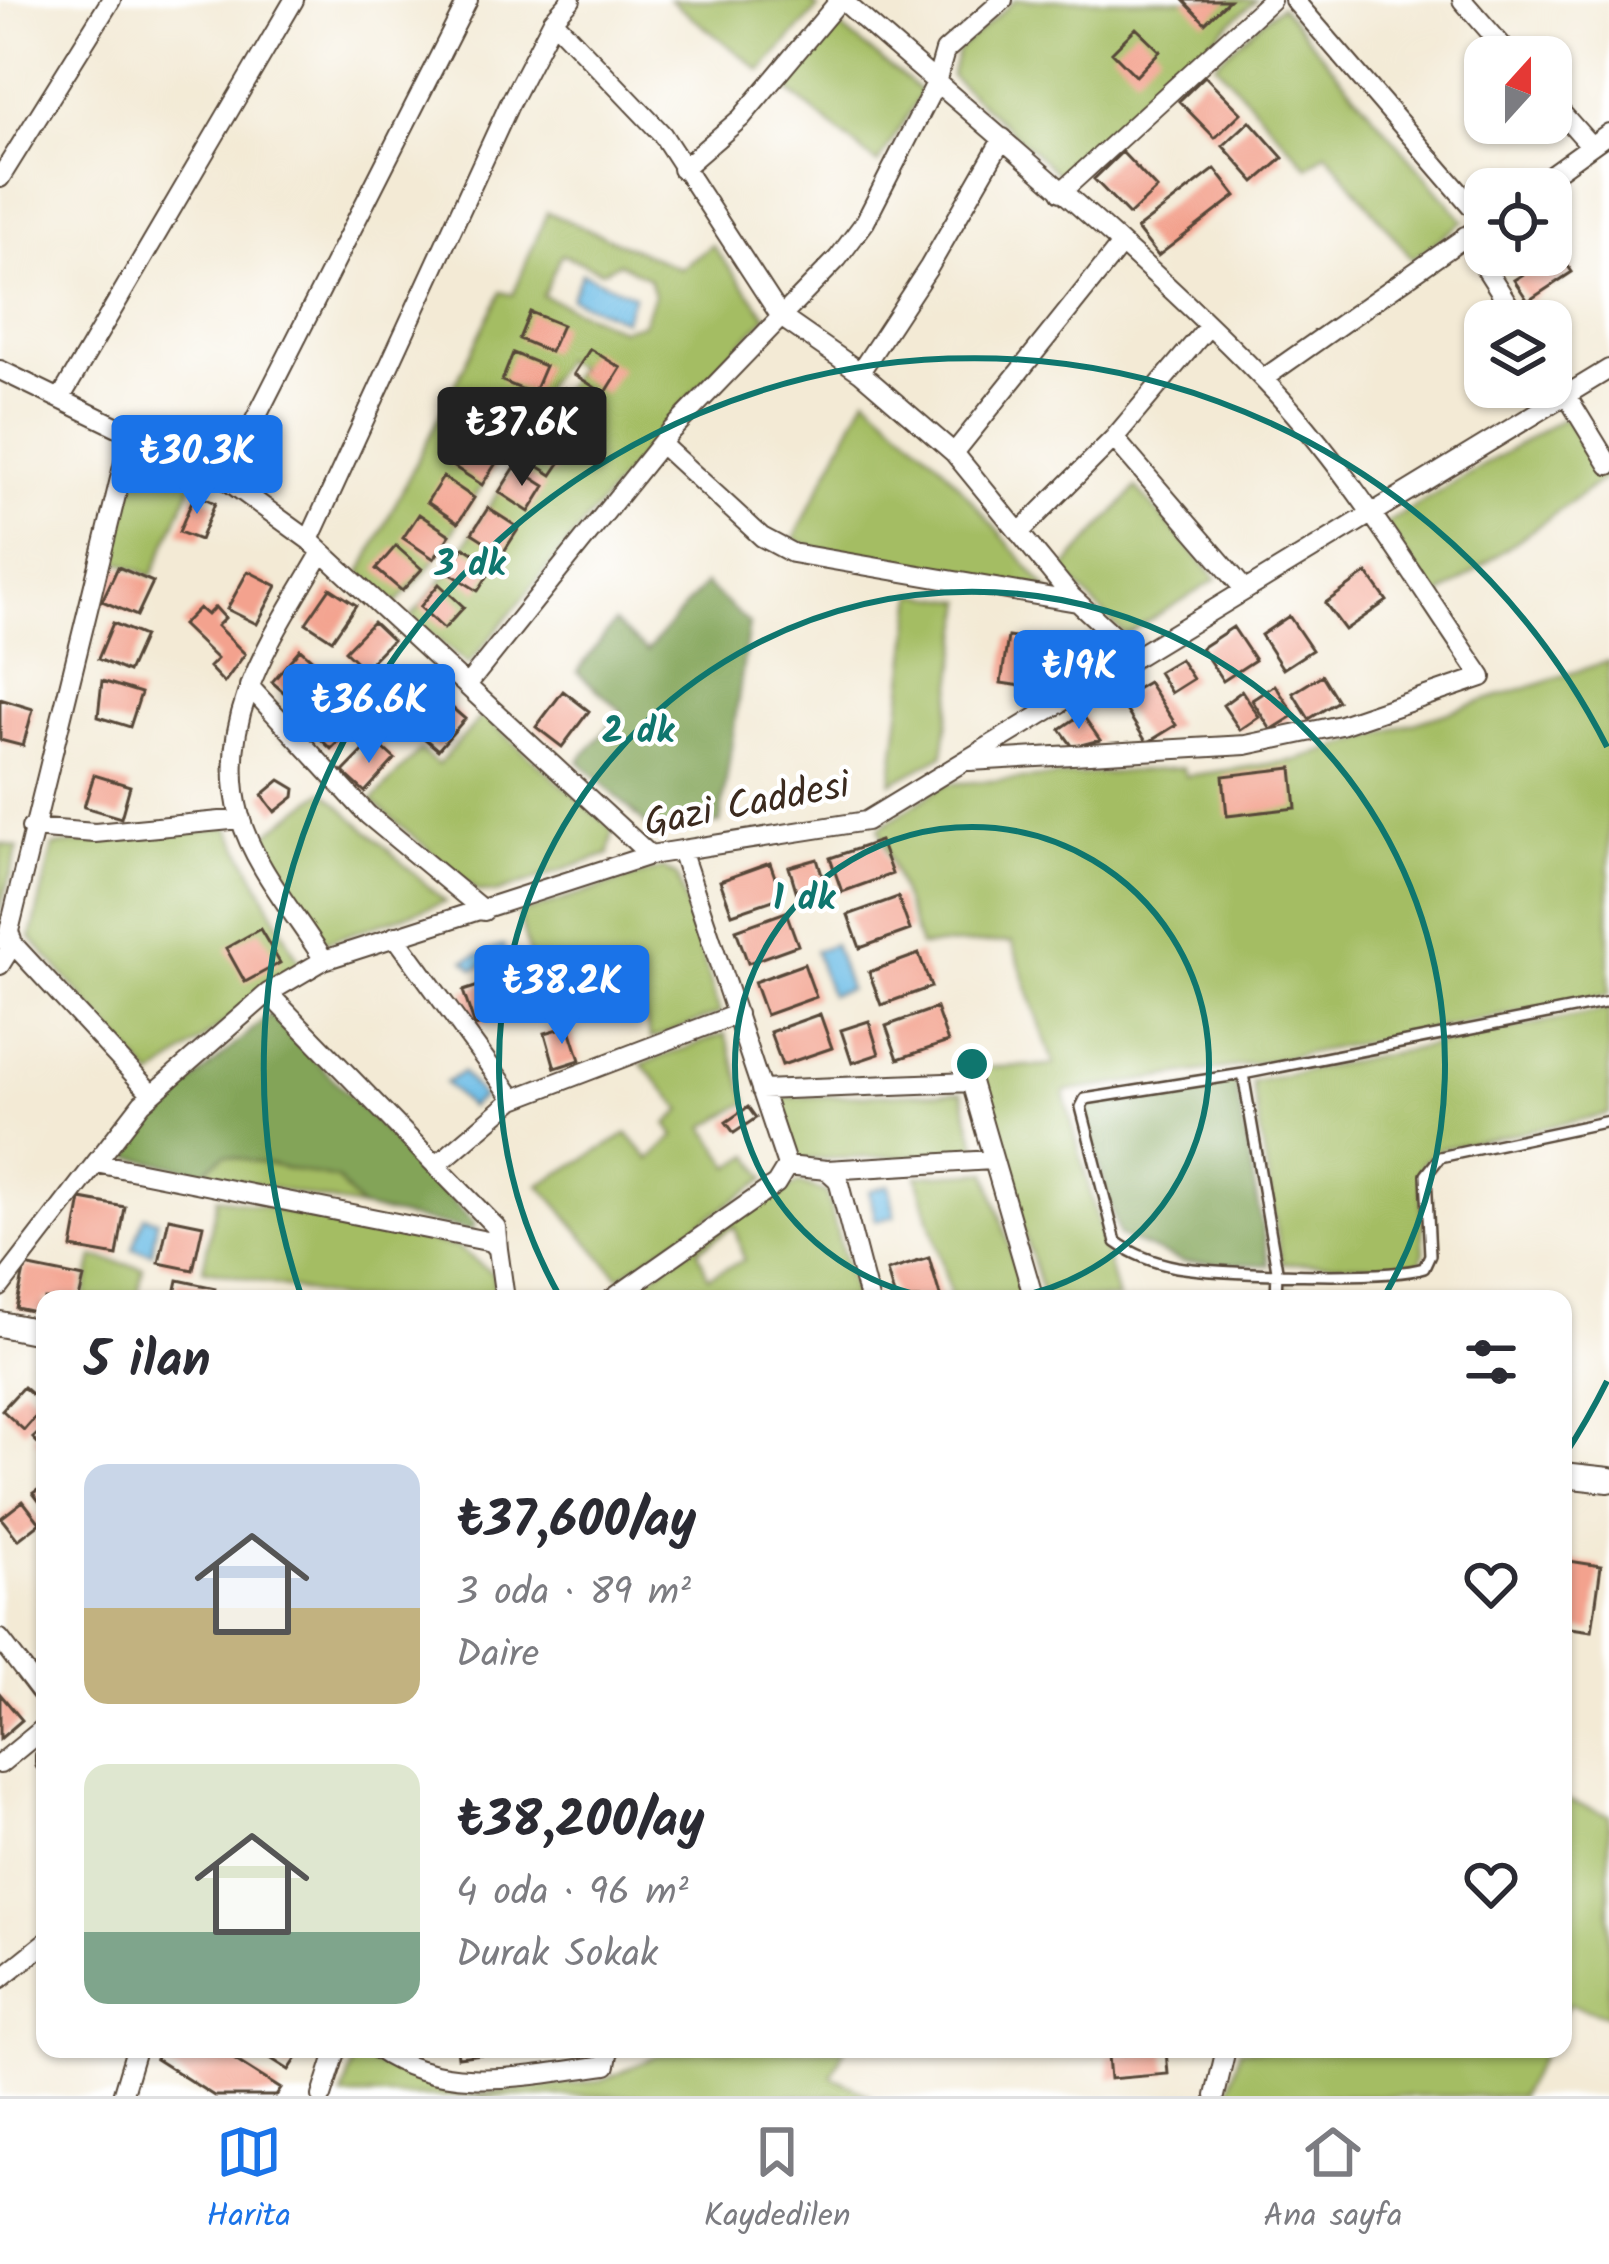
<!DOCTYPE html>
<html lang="tr">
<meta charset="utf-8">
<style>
body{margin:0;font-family:Kalam,sans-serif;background:#f7f7f7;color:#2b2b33;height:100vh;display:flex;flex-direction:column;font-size:45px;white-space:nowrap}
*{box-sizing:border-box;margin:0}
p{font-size:39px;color:#7c7c81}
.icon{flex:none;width:66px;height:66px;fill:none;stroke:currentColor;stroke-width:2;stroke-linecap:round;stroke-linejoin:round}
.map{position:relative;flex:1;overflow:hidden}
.sheet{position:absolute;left:36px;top:1290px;width:1536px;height:768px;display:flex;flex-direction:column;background:#fff;border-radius:24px;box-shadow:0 3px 9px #0004}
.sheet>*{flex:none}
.needle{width:78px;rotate:21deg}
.tools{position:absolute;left:1464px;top:36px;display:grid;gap:24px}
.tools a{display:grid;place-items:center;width:108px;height:108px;border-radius:24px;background:#fff;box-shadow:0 3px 9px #0004;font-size:60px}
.price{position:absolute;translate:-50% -102px;padding:0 27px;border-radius:12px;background:#1a73e8;color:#fff;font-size:39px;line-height:78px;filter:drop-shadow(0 3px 6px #0008)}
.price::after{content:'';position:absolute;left:50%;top:72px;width:36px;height:27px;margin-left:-18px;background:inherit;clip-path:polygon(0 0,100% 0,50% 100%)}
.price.active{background:#222;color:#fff}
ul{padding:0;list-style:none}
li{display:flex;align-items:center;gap:36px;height:300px;padding:0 48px}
li span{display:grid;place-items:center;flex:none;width:336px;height:240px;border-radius:24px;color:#555}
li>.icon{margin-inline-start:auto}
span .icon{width:144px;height:144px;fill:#fffc;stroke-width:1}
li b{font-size:51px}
h2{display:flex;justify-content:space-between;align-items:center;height:144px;padding:0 48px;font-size:51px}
.dock{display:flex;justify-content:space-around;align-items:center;height:168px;border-top:3px solid #e1e1e2;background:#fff;font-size:33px;color:#7c7c81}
.dock a{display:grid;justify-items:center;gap:6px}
.dock .active{color:#1a73e8}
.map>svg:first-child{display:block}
.green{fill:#a4bd63;stroke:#707440;stroke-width:3;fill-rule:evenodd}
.forest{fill:#83a459;stroke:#5f673c;stroke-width:3}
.water{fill:#6abce6;stroke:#527382;stroke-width:3}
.building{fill:#f3a28e}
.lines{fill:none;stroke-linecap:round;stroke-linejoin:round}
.service-casing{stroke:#574739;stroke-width:14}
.minor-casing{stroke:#574739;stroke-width:22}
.tertiary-casing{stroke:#574739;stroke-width:28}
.service{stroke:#fff;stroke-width:9}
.minor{stroke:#fff;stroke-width:18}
.tertiary{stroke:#fff;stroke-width:24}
.ring{fill:none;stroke:#0f766e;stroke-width:6}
.labels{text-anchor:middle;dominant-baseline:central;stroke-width:9;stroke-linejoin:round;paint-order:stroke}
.street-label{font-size:39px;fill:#3b2a1e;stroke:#fff}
.centre{fill:#0f766e;stroke:#fff;stroke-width:6}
.ring-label{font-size:36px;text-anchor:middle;font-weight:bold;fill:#0f766e;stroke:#fff;stroke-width:9;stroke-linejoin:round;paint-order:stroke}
</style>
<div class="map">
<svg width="1609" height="2096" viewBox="0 0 1609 2096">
<rect width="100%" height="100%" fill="#fff"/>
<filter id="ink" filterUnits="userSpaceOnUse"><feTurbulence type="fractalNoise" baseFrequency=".00833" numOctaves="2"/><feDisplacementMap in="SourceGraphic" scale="24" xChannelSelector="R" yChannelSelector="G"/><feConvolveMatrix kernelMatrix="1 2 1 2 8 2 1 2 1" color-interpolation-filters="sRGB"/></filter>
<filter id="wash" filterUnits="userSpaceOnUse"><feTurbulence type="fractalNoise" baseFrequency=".004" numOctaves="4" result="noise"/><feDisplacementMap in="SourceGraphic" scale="48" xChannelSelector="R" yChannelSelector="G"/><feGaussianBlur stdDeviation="2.7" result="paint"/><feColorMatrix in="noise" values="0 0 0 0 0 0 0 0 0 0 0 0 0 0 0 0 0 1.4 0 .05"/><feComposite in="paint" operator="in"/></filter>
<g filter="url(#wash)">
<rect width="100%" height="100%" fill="#f3ead5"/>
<path class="green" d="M670,0H808L818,8L761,71Z
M1015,0H1256L1060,176L951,76L958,51Z
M1280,6L1464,221L1412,259L1326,152L1308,167L1215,63Z
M836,24L922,92L878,164L782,85Z
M547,212L681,269L712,245L767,316L682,405L468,665L411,617L445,576L577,367L562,360L430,567L396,604L361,573L501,292L513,295ZM561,254L602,271L619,263L649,278L654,295L643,324L620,329L543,296Z
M866,396L940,463L1048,590L819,550L794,539Z
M1565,417L1603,479L1436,599L1385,524Z
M141,456L194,480L152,576L113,559Z
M1136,488L1217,579L1125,635L1062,571Z
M915,594L965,601L943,755L891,783Z
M1609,661V995L1240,1066L1064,1092L1118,1299H1044L974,1068L1054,1065L1012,942L920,946L879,828L946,784L1183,768L1186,776L1297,760Z
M483,715L613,830L609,854L496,893L477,891L372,801L420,750L438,765Z
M324,791L445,902L326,942L258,841Z
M229,827L300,964L153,1078L31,938L53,846Z
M0,843L18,848L0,911Z
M663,868L677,876L720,1013L651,1039L637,993L544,1017L519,914Z
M1609,1009V1114L1439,1149L1422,1163L1420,1175L1424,1252L1419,1265L1282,1263L1252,1082Z
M725,1034L748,1102L705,1127L731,1167L751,1155L766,1179L619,1277L540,1185L628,1134L650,1160L675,1136L667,1124L683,1110L642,1064Z
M962,1092L979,1154L791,1160L772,1098Z
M225,1155L337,1179L361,1208L202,1172Z
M987,1172L1025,1299H952L917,1176Z
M799,1183L826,1192L855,1299H618L735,1218ZM734,1226L744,1260L708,1277L698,1250Z
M217,1197L457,1247L493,1274L496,1299H341L203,1269Z
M93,1257L143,1268L137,1299H84Z
M1285,1288L1418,1299H1284Z
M1563,1799L1609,1815V2016L1569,2004L1563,2014Z
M699,2049H844L832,2076L871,2096H342L355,2057L463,2095L601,2081L657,2056Z
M1240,2049H1545L1520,2096H1228Z"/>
<path class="forest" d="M705,584L749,624L720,823L654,832L579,761L622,711L577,672L614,623L647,651Z
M270,1014L475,1224L472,1231L361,1208L337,1179L225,1155L202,1172L130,1157L132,1136Z
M1235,1080L1269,1265L1183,1262L1119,1236L1085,1117L1088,1105Z"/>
<path class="water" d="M582,273L634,295L624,320L571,298Z
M834,944L849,989L830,995L815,951Z
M503,945L506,959L474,969L465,960Z
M462,1072L482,1097L469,1107L445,1083Z
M889,1185L895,1216L876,1221L869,1191Z
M144,1216L157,1220L152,1253L133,1249Z"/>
<g id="blocks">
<path class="building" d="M1183,0H1229L1205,23Z
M1136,28L1160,51L1136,76L1112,52Z
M1205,76L1241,113L1215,138L1179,101Z
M1250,121L1283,158L1255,182L1223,146Z
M1122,152L1157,189L1129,215L1094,179Z
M1215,169L1236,196L1158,256L1137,229Z
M1551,241L1572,272L1528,301L1514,280L1538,265L1531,255H1551Z
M530,312L562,325L550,352L519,339Z
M590,349L621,368L605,394L574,374Z
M513,353L545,366L533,394L502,381Z
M565,388L596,407L580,432L549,412Z
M490,402L522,422L506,447L474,427Z
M538,430L569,450L552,475L522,456Z
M466,440L498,460L482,485L450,464Z
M515,467L545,486L529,512L499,492Z
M443,477L474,498L458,523L427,502Z
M195,494L215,503L200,540L179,532Z
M488,508L519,528L503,553L472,533Z
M419,514L450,535L434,559L403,538Z
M396,546L422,569L402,591L376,569Z
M464,547L494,566L478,591L448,572Z
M118,567L153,582L137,616L102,601Z
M248,571L277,586L257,624L227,609Z
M1367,573L1387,601L1345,630L1325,603Z
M439,584L464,607L444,629L420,607Z
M330,588L356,605L332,640L306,623Z
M215,607L225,618L217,626L245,654L224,683L209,667L217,659L182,625L199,608L207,615Z
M1289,616L1312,650L1283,669L1261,635Z
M373,622L392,640L364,669L345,651Z
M113,623L144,636L128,672L98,659Z
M1233,627L1255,660L1223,681L1201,648Z
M1008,637L1036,641L1029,687L1001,683Z
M300,649L323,669L295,702L272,682Z
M1180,659L1193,679L1171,693L1158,672Z
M1322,675L1338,701L1309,719L1293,693Z
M102,681L141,693L130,727L98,717Z
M1148,682L1176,725L1147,743L1119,699Z
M1275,685L1295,715L1271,730L1252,700Z
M563,691L589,711L562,747L536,727Z
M1242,691L1259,717L1240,730L1223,705Z
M338,694L362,717L331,749L307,726Z
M0,699L33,709L23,746L0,740Z
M421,704L449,705L465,719L438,750L405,722Z
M1082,714L1100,740L1073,747L1060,729Z
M374,740L395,759L365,792L343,772Z
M1292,768L1296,808L1227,816L1223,776Z
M94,775L130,786L121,818L84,807Z
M280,780L295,789L294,797L275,812L262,795Z
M880,841L892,874L842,892L830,858Z
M817,859L827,891L799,900L789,867Z
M770,863L782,897L732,914L720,881Z
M898,897L910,930L860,948L848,915Z
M786,912L798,945L748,963L736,930Z
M260,929L280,963L245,982L226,948Z
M919,954L931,987L881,1005L869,972Z
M804,964L816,997L766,1015L754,982Z
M509,976L521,1011L475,1026L463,991Z
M936,1008L948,1042L898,1059L886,1026Z
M820,1014L832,1048L782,1065L770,1032Z
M869,1021L879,1054L852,1063L841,1030Z
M569,1026L580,1060L555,1068L545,1033Z
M748,1107L756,1118L734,1133L726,1122Z
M81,1199L125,1207L117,1256L72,1248Z
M169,1218L203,1225L193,1270L159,1263Z
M929,1258L941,1299H895L887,1271Z
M25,1266L84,1278L79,1299H45V1314L16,1308Z
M178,1280L215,1288L212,1299H174Z
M23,1387L45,1406L24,1430L2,1410Z
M45,1427V1451L33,1438Z
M45,1485V1509L33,1493Z
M23,1501L40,1523L18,1540L1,1518Z
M1563,1560L1601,1566L1592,1631L1563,1627Z
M0,1694L22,1720L0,1739Z
M162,2049H218L281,2089L276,2096H214L156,2059Z
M256,2049H303L289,2070Z
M457,2049H498V2052L458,2057Z
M1166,2051L1168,2074L1110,2079L1108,2056Z"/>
</g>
</g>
<g filter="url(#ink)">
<use href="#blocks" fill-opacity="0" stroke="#574739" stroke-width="3"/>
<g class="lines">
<g class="service-casing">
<path id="service" d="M1609,1002L1243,1074L1085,1099L1081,1107L1116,1242C1134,1255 1156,1263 1177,1267C1221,1274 1386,1280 1424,1268L1430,1255L1426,1175L1440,1157L1609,1121
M1243,1074L1277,1270L1276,1299"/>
</g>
<g class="minor-casing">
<path id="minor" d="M842,0C982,124 1130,243 1261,377C1347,465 1413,577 1482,677L1341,725L1246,745L970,761
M1294,0L1485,222
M1462,0L1512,57
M553,20L662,134L781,317L860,372L954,453L1071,596L1136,656
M1551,101L1591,146
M682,169L741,118L840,0
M0,178L111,0
M1531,189L1609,133
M1061,192L1271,0
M1465,236L1519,321
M0,370L225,479L309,540L650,855
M1551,370L1609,465
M860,372L929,267L1003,138
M1263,379L1485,223
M60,399L294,0
M1114,438L1245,590
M661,444L762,537L792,553L1077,602
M954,453L1119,247
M225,479L468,0
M1019,533L1114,438L1207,328
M309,540L509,105L553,20L571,0
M322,552C275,634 213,717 240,817C254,867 297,916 324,960
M467,685L670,432L838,258L865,222L936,83L945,51L1003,0
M249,686L368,815L484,911
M31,828L95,833L241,819
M395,936L514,1099
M5,941L13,944L152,1094
M0,965L13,944L9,931L131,434
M268,993L488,1219L496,1227L498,1249
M761,1090L971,1082L1034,1299
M96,1163L492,1242L498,1249L505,1299
M437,1165L514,1099L737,1014
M787,1166L827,1170L838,1180L869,1299
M827,1170L992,1160
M0,1287L142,1103L268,993L324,960L650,855L866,821L1609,369
M612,1299L776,1184L787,1166L681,850
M0,1639L45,1698
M45,1756V1763
M0,1764L45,1727
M0,1979L45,1943
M377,2049C444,2096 529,2075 606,2065L609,2049
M122,2096L136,2049
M322,2096L337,2049
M1215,2096L1226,2049"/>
</g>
<g class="tertiary-casing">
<path id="tertiary" d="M0,1324L45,1333
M1563,1475L1609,1480"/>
</g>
<use href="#service" class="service"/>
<use href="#minor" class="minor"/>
<use href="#tertiary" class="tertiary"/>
</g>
</g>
<g class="ring">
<path d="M941 1299A237 237 0 1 1 1003 1299"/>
<path d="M560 1297A473 473 0 1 1 1384 1297"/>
<path d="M1607 1381A710 710 0 0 1 1564 1456M301 1295A710 710 0 0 1 1607 747"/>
</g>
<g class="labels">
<g class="street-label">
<text transform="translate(747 806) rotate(-11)">Gazi Caddesi</text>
</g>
</g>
<circle cx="972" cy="1064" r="18" class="centre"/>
<g class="ring-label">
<text x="470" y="575">3 dk</text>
<text x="638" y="742">2 dk</text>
<text x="804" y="909">1 dk</text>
</g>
</svg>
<div class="tools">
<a><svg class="needle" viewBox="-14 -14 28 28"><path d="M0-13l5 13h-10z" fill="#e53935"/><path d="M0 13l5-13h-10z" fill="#7c7c81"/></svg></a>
<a><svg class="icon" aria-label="locate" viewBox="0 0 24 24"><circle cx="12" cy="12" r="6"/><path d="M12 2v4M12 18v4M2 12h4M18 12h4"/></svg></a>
<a><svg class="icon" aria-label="layers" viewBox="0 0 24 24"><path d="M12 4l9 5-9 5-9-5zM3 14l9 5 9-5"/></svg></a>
</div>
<b class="price active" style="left:522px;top:489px">₺37.6K</b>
<b class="price" style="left:197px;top:517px">₺30.3K</b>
<b class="price" style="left:1079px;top:732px">₺19K</b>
<b class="price" style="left:369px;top:766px">₺36.6K</b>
<b class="price" style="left:562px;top:1047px">₺38.2K</b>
<section class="sheet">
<h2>5 ilan<svg class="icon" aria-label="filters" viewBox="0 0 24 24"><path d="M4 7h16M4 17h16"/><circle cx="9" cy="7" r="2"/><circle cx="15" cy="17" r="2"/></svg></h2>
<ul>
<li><span style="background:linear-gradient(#c9d6e8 60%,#c2b280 0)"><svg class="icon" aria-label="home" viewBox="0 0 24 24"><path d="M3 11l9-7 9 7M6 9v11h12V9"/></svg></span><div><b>₺37,600/ay</b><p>3 oda · 89 m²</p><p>Daire</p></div><svg class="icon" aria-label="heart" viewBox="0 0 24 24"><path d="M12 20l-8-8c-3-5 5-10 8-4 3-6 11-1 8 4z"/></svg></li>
<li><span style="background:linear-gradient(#dfe7d0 70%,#7fa58c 0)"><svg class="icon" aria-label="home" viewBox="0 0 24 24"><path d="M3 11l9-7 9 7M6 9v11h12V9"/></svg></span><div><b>₺38,200/ay</b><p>4 oda · 96 m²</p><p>Durak Sokak</p></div><svg class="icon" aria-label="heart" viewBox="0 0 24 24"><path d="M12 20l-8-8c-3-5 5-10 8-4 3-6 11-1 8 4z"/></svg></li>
</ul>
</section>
</div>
<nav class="dock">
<a class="active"><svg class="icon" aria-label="map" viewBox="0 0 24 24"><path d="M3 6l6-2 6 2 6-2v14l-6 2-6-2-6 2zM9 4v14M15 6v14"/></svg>Harita</a>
<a><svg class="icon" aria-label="saved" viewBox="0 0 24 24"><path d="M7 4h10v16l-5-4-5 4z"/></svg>Kaydedilen</a>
<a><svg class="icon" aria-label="home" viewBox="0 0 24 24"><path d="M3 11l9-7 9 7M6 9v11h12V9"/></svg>Ana sayfa</a>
</nav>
